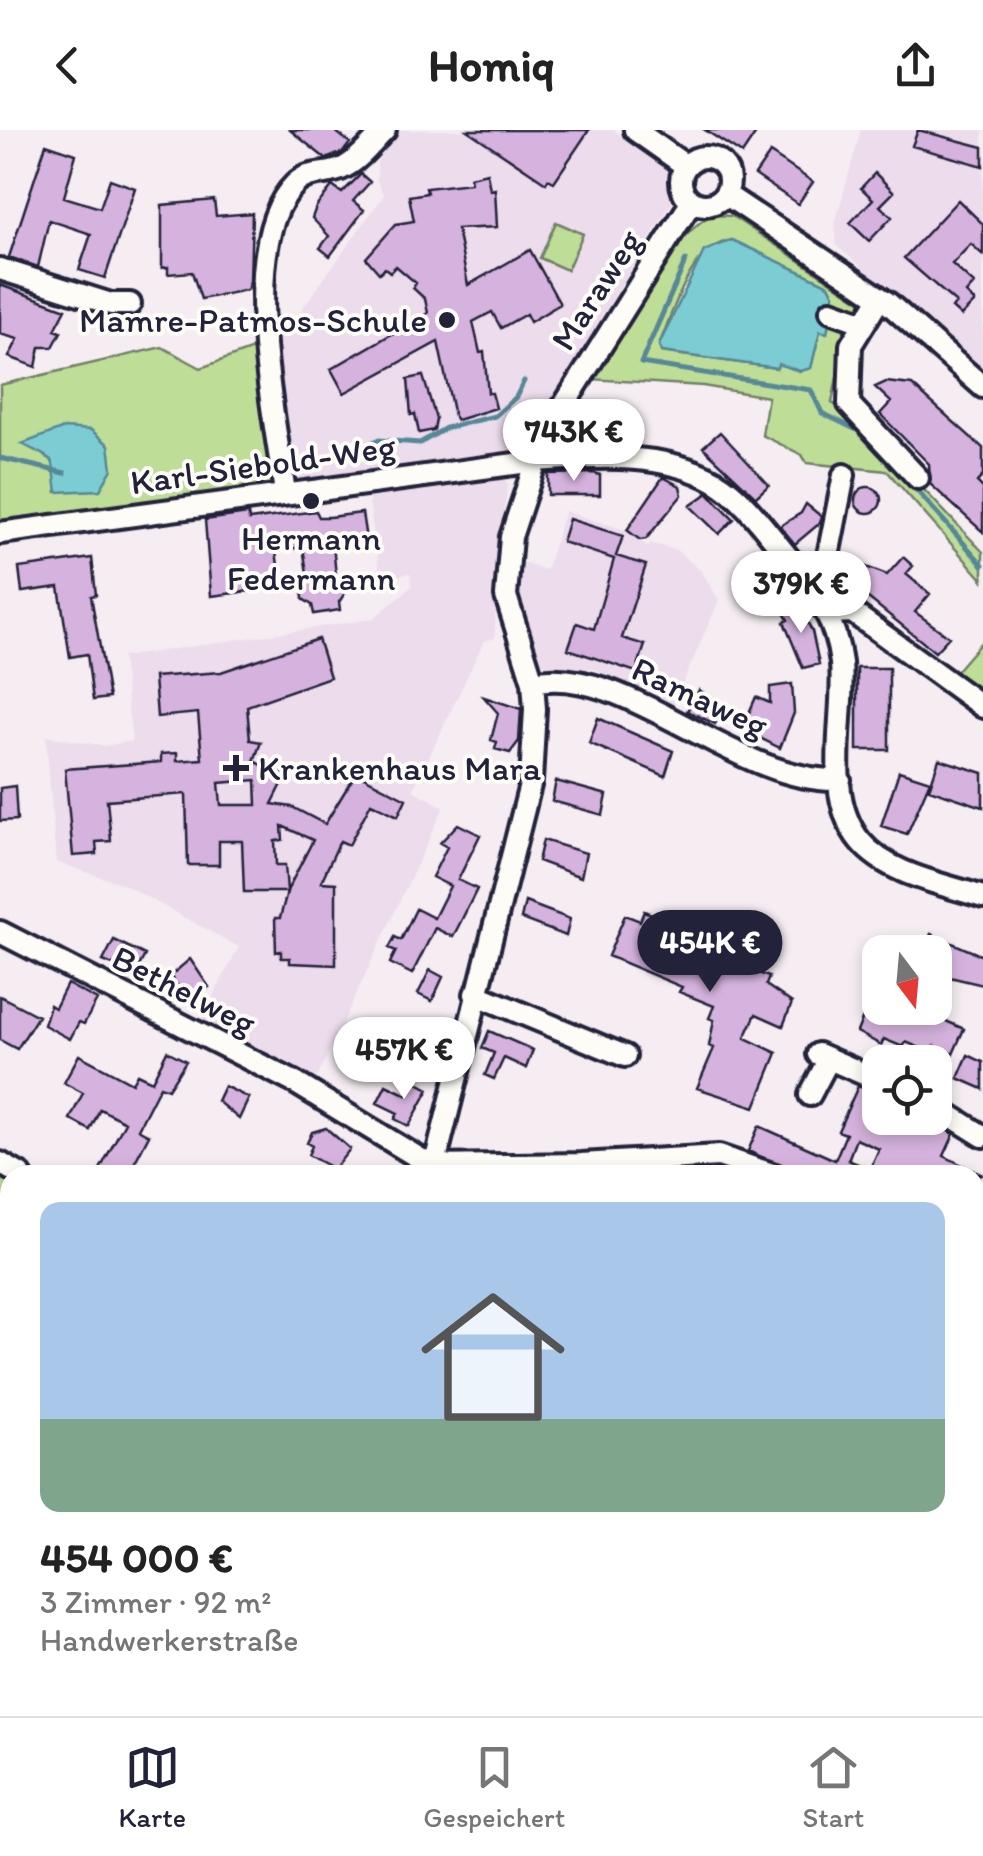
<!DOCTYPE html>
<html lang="de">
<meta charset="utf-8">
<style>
body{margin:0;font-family:Itim,sans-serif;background:#f2f2f2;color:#222;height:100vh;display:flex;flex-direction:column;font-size:38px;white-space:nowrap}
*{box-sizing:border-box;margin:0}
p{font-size:32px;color:#767676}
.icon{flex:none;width:55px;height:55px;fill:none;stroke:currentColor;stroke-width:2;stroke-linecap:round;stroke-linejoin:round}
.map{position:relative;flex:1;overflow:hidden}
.panel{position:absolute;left:0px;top:1035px;width:985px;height:552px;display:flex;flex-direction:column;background:#fff;border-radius:30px 30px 0 0;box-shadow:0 5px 15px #0003}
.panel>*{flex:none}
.needle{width:65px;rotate:164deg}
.buttons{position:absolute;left:862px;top:805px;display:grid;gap:20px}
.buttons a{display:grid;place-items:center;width:90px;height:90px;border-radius:20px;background:#fff;box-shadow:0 5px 15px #0003;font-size:50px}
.price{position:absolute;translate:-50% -85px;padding:0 22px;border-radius:35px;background:#fff;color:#222;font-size:32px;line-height:65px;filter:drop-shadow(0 2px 5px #0008)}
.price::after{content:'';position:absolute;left:50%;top:60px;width:30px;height:22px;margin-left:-15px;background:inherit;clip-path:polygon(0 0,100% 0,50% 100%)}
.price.on{background:#22223b;color:#fff}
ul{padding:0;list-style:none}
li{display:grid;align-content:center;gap:20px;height:530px;padding:0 40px}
li span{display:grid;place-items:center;height:310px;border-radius:20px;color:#555}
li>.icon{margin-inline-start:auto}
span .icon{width:180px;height:180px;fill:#fffc;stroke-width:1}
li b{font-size:42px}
header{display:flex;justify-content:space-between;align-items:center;height:130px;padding:0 40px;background:#fff;font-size:45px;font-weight:800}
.tabs{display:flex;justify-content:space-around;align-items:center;height:140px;border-top:2px solid #e0e0e0;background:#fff;font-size:28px;color:#767676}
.tabs a{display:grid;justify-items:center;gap:5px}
.tabs .on{color:#22223b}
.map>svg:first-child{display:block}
.built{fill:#ecdcec}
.green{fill:#bedd96;stroke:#708068;stroke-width:2.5;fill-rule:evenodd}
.water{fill:#7bccd4;stroke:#578897;stroke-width:2.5}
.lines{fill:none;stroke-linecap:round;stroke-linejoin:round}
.stream{stroke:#578897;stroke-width:5}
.building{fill:#d6b3de;stroke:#22223b;stroke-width:2.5;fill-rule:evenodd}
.minor-casing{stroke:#22223b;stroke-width:28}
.minor{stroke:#fdfcf7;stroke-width:20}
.poi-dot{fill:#22223b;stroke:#fdfcf7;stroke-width:4}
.labels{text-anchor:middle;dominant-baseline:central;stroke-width:8;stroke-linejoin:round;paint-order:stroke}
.street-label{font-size:35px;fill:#22223b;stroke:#fdfcf7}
.poi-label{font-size:35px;fill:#22223b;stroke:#fdfcf7;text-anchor:end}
</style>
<header><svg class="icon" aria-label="back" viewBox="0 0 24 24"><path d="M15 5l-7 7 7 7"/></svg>Homiq<svg class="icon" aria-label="share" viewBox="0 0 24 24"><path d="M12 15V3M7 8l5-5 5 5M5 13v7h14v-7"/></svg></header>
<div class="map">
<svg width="983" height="1586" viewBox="0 0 983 1586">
<rect width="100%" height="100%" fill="#f5edf2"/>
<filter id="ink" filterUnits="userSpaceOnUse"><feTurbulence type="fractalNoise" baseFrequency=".01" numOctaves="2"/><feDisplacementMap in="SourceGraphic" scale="20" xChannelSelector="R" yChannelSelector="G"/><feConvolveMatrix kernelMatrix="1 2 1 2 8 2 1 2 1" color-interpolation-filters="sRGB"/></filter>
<g filter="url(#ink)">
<path class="built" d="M402,0H614L667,41L673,49L672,72L562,253L527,322L299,352L290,348L272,213L282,207L384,65L377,51V31Z
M861,0H983V240L837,116L835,94Z
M496,342L508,354L496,433L495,508L484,511L413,660L444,677L313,956L197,897L239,817L123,754L56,732L46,606L105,616L132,611L122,527L373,489L412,456L410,443L381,448L367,360Z
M565,381L625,400L648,417L650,413L676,420L701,441L719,470L672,578L595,539L546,536L535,525L520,471L518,431L546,440Z
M156,1578H227L246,1586H152Z
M626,1578H758L767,1585L768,1578H923L928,1586H630Z"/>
<path class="green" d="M712,85L732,86L862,172L844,211L832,273L853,285L983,422V450L887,341L807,333L802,325L762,305L768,267L703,256L589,249C611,214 677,98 712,85ZM732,110L829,155L834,165L827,202L820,201L811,238L800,241L778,234L776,238L661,222L659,215C674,180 690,116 732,110Z
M556,92L583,104L567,140L540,128Z
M162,217L201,238L258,217L273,351L269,357L0,393V255Z
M983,510V570L952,546Z
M0,1047L10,1053V1217L6,1230H0Z
M0,1309H10V1426L0,1422Z
M256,1578H536L533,1586H274Z
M801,1578H818L835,1585L839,1578H909L904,1586H826Z"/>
<path class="water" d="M732,110L829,155L834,165L827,203L820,201L811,238L800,241L778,234L777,238L662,222L659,215L704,121Z
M64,298L91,300L109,315L112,339L100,360L57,362C51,324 61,334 22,314Z"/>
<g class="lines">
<path class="stream" d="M686,130L641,233L811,260L822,283L863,303
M346,322L378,310L420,313L446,298L495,286L516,267L524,251
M0,328L65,343
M912,355L983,435"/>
</g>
<path class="building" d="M290,0H334L350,13L343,22L326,29Z
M467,0H589L554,52L548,49L546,53Z
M705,0H758L742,24Z
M918,0L983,17V36L912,16Z
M46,14L76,24L64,67L100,78L110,49L135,58L105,148L79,140L91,104L49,90L38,137L9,127Z
M770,23L813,52L798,74L755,45Z
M487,43L490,60L495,59L497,97L457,99L468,155L530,120L560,174L530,192L526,184L501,198L492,182L473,192L480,223L484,222L488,263H492L496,278L457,290L454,286L438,212L344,263L331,239L428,183L425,169L413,158L416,153L396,136L390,142L385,138L379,143L366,128L396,94L414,91L409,66L427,63L426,58L471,53L470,47Z
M875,43L894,62L880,76L892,87L869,111L850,93L873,69L861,58Z
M361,44L370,52L353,71L364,80L330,126L320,118L329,106L312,88L316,77L332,56L342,63Z
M214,70L216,86L252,83L250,152L247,160L201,169L192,142L168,144V137L162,138V75Z
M958,70L983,94V125L971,114L952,134L974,154L966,163L975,172L961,186L952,178L956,173L904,128Z
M0,155L66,179L55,200L61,202L53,217H40L36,237L9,227L18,209L0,204Z
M423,246L436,289L434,300L419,303L415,284L411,285L408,249Z
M886,252L912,255L983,318V346L977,352L983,358V402L930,354L929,334L880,284L891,272L875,257Z
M720,302L769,355L756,367L703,317Z
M594,343L600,345V365H548V344Z
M663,347L680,356L682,365L646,409L640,410L627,400Z
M855 370a13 13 0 1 1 26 0a13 13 0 1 1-26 0Z
M708,363L734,389L719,404L690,376Z
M806,374L822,387L820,393L795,414L780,396L801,383Z
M316,381L319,387H330L362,383L366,409L333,414L336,446L344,452L345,463L339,472L340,480L314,484L312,475L303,469L302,458L308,450L303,417L276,421L281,457L211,466L205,390L248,384L249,390Z
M569,389L623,406L616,426L646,435L622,508L645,515L636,542L568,519L577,493L594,499L614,429L562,412Z
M761,420L784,448L771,463L744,433Z
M903,427L913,436L906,444L930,464L915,482L949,507L935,522L847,451L856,433L887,445Z
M92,428L96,465L91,466L109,568L93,570L87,524L70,527L59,457L22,462L19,438Z
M797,472L812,501L819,534L803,538L784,492L788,490L782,479Z
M318,509L330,547L247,576L250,610L261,612L254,631L286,646L272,674L292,677L325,694L356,643L406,669L398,686L371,673L349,715L340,711L321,752L336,753V835L290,833V828H281V821L276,822L275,788H280L287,762H244L242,711H219V735H188L186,664L107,670L111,711L96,712L97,724L73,726L65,639L161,632V624L177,623V631L202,629L198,583L157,587L154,547L221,542ZM256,650L257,675H221L219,653ZM282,696L313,710L287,761L285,735H276L275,711L283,710Z
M857,538H889V620H857Z
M792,554L794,583L780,618L742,599L756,567L770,573V557Z
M699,560L725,576L715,594L687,581Z
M484,567L521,579L519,611L510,623L495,619L497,612L491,610L498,583Z
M598,588L673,621L665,646L589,613Z
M939,629L983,643V677L929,659Z
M899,641L930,651L907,704L881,696Z
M556,651L607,665L603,685L552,671Z
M15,656L17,690L0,691V658Z
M458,694L480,705L458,750L477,759L453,807L435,798L412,844L390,833L396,821L389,818L395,807L401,810L416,779L434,788L450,756L432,747L447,717L440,713Z
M543,710L586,723L581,747L538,731Z
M525,772L570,789L566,806L521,789Z
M644,781L684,797L689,785L719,797L717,802L751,820L744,837L769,847L766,855L792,873L783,896L756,884L745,908L777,923L755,977L697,958L714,918L709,916L714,890L709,888L714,876L679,862L682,857L608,826L625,785L640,791Z
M931,804L983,826V855L937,844L935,822H923Z
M114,810L145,825L135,844L103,831Z
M190,829L209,857L197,867L194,862L187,867L170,846Z
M430,840L443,847L432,871L418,864Z
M67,854L97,870L84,894L79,892L70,909L44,895L50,875L55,878Z
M0,866L38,886L17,919L0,910Z
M867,877L914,892L917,884L936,892L937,887L964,899L953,924L935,916L932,923L906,912L903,917L884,909L881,915L857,902Z
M419,891L438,900L427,925L408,916Z
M489,901L533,920L526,938L504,928L494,949L485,945L494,923L482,918Z
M167,921L186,931L168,959L160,956L138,999L149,1005L128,1045H97L125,992L100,979L90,1000L70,989L83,963L64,953L79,925L132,953L137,944L152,951Z
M968,925L983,932V959L958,948Z
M414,951L429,959L409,996L395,989L398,983L377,973L386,955L407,965Z
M224,956L249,968L239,989L217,971Z
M858,956L880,965V988H928L954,1004L944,1026L983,1045H801L748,1021L759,996L835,1030L846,1004L838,1001ZM856,1009L879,1019L870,1039L848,1030Z
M326,998L350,1019L334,1039L308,1025L312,1016L307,1013L312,1002Z"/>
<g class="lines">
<g class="minor-casing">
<path id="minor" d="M635,0L686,36
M681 51a24 24 0 1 1 48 0a24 24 0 1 1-48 0Z
M725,64L888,173L983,257
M0,139L111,174H130
M880,168L851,215L849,274L918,348
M831,181L862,192
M285,363C275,288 236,112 295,54C310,39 329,47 345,37C360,29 373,12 385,0
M0,403L536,331C593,327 663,321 715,351C744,368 766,401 788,427C815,460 836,490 841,533C846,588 822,664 860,711C888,745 944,754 983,767
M812,458L825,441L844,345
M828,483L852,482L983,577
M533,552C624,531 736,654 840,650
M0,802L294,952L432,1036L581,1034L719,1026L775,1045
M475,864L625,926
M818,924L880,951
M810,965L829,929
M935,976L983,1006
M0,1033L21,1045
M432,1045L531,651L535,579L533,552L506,466L511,407L536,331L559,283L692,71
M975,1382L977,1383
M0,1482L9,1487
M245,1578L264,1586
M617,1578L621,1586
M929,1578L935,1586"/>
</g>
<use href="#minor" class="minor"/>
</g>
</g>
<g class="poi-dot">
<circle cx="447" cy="190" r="10"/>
<circle cx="311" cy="371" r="10"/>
<path d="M231 623h10v10h10v10h-10v10h-10v-10h-10v-10h10z"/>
</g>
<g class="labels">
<g class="street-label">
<text transform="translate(596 160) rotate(-57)">Maraweg</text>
<text transform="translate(263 334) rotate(-8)">Karl-Siebold-Weg</text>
<text transform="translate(700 567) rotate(25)">Ramaweg</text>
<text transform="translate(184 860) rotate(27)">Bethelweg</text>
</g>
<g class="poi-label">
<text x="427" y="190">Mamre-Patmos-Schule</text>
<text x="311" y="408" text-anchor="middle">Hermann<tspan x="311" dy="40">Federmann</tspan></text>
<text x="258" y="638" text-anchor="start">Krankenhaus Mara</text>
</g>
</g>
</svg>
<div class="buttons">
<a><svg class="needle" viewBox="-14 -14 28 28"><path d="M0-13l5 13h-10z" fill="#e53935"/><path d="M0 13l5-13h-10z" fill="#767676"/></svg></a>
<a><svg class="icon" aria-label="locate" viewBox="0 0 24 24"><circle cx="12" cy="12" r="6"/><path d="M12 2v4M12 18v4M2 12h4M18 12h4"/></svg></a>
</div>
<b class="price" style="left:574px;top:354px">743K €</b>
<b class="price" style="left:801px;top:506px">379K €</b>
<b class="price on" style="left:710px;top:865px">454K €</b>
<b class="price" style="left:404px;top:972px">457K €</b>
<section class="panel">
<ul>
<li><span style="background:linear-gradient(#a9c7e8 70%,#7fa58c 0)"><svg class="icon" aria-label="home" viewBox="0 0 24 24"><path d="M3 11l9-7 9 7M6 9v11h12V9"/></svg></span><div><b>454 000 €</b><p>3 Zimmer · 92 m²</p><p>Handwerkerstraße</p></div></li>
</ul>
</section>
</div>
<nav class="tabs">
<a class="on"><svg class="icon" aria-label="map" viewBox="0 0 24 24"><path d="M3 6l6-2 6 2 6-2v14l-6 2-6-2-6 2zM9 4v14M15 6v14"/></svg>Karte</a>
<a><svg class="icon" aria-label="saved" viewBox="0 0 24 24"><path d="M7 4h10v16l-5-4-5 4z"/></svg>Gespeichert</a>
<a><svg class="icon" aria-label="home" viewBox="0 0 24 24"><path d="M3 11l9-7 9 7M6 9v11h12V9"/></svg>Start</a>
</nav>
